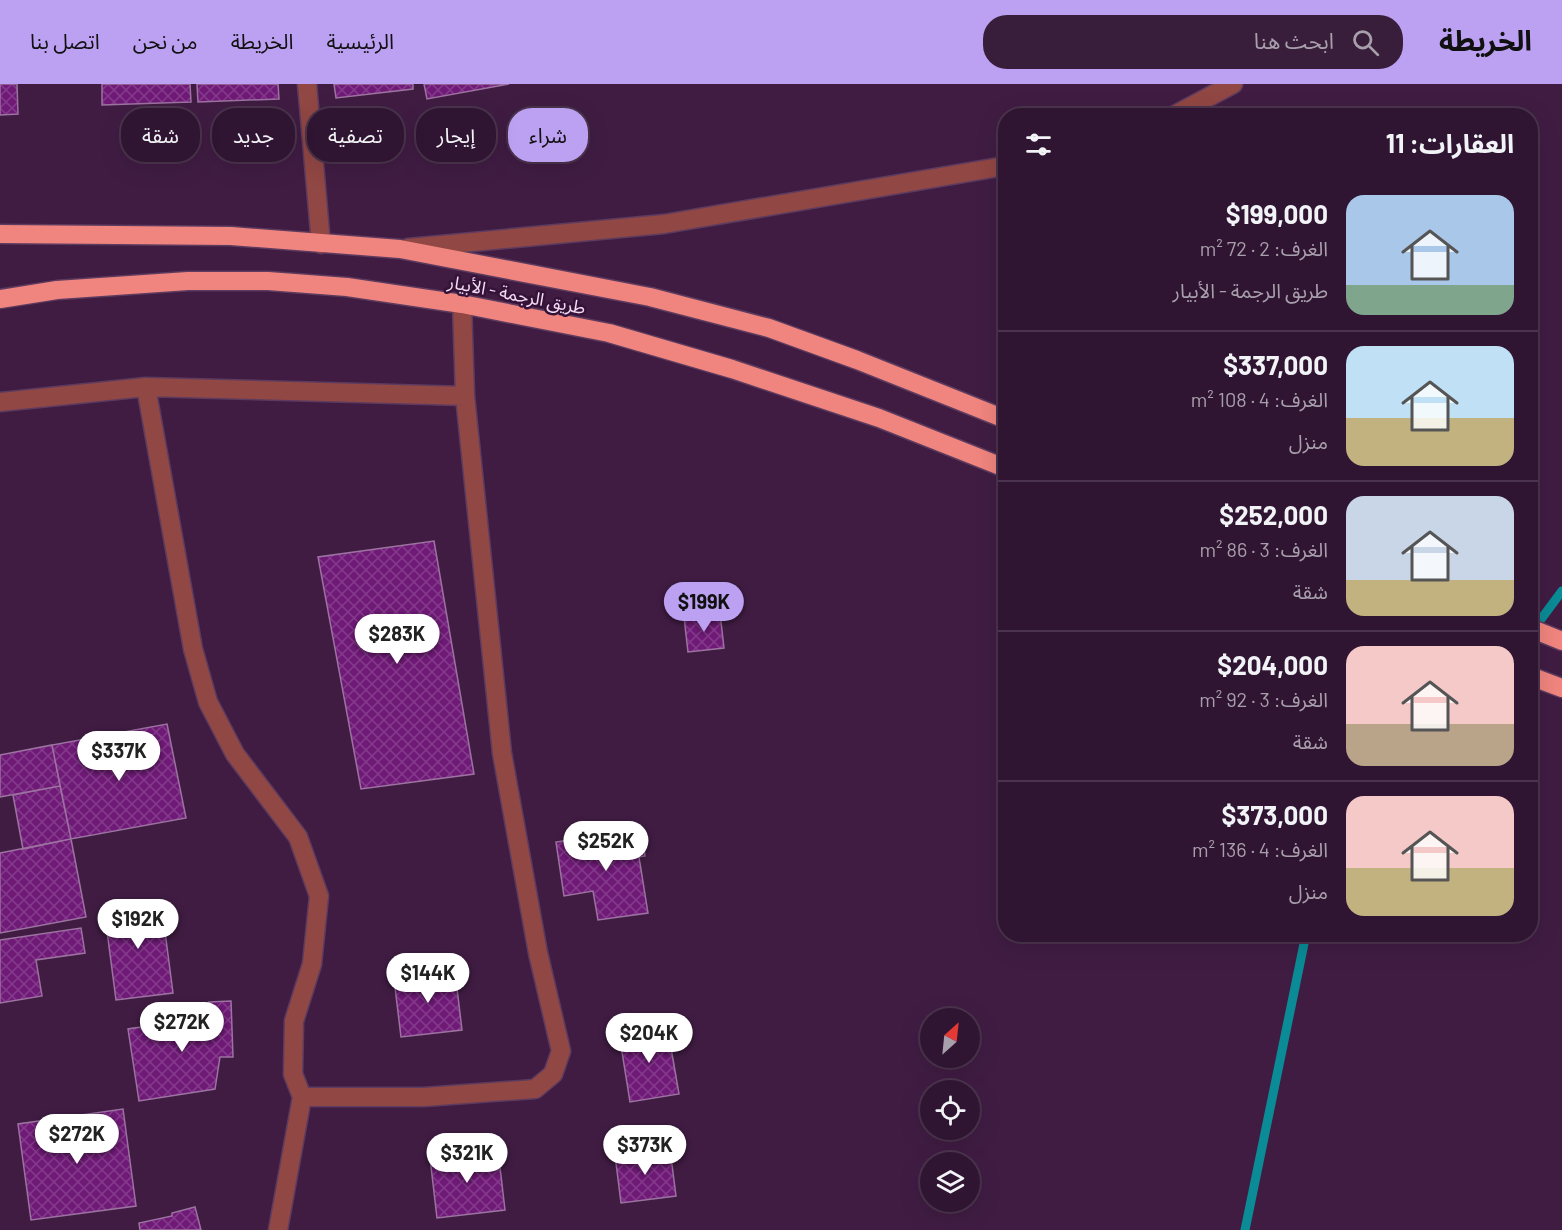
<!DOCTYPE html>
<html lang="ar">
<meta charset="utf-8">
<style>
body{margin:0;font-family:Barlow,"Noto Sans Arabic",sans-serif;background:#381e3a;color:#f1f3f6;direction:rtl;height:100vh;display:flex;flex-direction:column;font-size:22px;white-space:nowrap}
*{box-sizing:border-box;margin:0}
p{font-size:20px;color:#a89fac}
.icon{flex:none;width:33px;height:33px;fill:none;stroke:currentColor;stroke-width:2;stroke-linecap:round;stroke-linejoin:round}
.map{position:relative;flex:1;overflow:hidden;direction:ltr}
.sheet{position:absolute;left:998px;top:24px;width:540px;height:834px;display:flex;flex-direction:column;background:#301532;border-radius:24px;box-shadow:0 6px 24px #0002,0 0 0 2px #4b344d;direction:rtl}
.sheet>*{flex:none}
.top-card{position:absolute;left:18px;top:24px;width:570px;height:54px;direction:rtl;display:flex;gap:12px}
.needle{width:39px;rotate:27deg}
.buttons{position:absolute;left:920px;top:924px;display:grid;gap:12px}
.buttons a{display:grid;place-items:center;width:60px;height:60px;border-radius:50%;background:#301532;box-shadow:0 6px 24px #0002,0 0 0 2px #4b344d;font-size:30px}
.price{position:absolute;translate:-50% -51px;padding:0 14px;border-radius:21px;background:#fff;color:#222;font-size:20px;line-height:39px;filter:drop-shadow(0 2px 3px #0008)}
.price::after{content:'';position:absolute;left:50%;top:36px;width:18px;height:14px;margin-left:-9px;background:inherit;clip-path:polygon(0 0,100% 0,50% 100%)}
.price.on{background:#bca0f2;color:#111}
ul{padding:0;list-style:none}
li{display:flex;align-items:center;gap:18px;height:150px;padding:0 24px}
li+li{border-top:2px solid #4b344d}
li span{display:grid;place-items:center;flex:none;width:168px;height:120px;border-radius:18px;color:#555}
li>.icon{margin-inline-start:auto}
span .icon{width:72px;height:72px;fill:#fffc;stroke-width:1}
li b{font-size:26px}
h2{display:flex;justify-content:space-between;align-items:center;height:72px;padding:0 24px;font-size:26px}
.pill{padding:0 21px;border-radius:24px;background:#301532;box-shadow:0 6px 24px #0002,0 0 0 2px #4b344d;font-size:21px;line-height:54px}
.pill.on{background:#bca0f2;color:#111}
header{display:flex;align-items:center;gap:36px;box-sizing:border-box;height:84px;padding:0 30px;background:#bca0f2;color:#111}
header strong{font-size:28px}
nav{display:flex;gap:33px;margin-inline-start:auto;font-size:21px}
.search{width:420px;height:54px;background:#381e3a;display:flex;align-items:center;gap:15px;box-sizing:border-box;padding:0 21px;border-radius:24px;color:#a89fac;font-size:22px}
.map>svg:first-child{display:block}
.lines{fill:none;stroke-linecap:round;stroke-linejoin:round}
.stream{stroke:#0a8b95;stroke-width:9}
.building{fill:url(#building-cross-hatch);stroke:#9c73a0;stroke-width:1.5}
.minor-casing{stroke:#5d3b5f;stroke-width:21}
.highway-casing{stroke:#5d3b5f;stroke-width:21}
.minor{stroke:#914744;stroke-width:18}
.highway{stroke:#f0847e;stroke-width:18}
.labels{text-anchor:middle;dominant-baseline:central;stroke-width:5;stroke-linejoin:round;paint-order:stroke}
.street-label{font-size:18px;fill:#f3dcf4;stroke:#351238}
</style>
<header>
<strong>الخريطة</strong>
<div class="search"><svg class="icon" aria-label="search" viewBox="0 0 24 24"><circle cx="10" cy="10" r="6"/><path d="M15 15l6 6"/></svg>ابحث هنا</div>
<nav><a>الرئيسية</a><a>الخريطة</a><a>من نحن</a><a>اتصل بنا</a></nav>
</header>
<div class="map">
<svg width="1562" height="1146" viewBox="0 0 1562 1146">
<defs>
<pattern id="building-cross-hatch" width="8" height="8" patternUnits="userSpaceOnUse" patternTransform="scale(1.5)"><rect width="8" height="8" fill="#701a78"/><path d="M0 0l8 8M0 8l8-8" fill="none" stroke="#853b8c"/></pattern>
</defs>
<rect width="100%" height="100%" fill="#401c43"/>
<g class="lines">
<path class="stream" d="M1533,546L1562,507
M1245,1146L1306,850"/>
</g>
<path class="building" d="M0,0H17L18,30L0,31Z
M102,0H190L191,18L102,21Z
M197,0H278L279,15L198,18Z
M334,0H413V5L336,14Z
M424,0H509L427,15Z
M434,457L474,690L361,705L318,473Z
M720,529L724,564L688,568L684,533Z
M167,640L186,734L71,755L52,661Z
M52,661L60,702L0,713V671Z
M60,702L71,755L23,765L13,711Z
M641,744L645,772L639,773L648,829L598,836L593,807L564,812L556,758Z
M71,755L86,833L0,849V769Z
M161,817L173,909L116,916L104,824Z
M81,844L85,869L36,876L42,912L0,919V856Z
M455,888L462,946L401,953L394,895Z
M231,917L233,973H220L215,1005L139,1017L128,945L201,934L209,918Z
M667,941L679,1010L630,1018L619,949Z
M123,1025L136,1122L31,1136L18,1040Z
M670,1065L676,1112L621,1119L615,1071Z
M498,1066L505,1126L437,1134L430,1074Z
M195,1123L201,1146H140L139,1139L172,1132V1129Z"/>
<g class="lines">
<g class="minor-casing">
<path id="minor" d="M307,0L321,160
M1173,32L1233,0
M408,164L664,140L1005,82
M146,303L193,565L208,618L235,670L298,753L319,812L312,880L294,937L293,990L302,1013H424L535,1005L553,990L561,967L538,869L502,669L465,312L462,220
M0,318L146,303L465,312
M278,1146L302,1013"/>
</g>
<g class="highway-casing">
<path id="highway" d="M0,150L231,152L400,165L650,213L769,244L857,276L1005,335
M0,215L57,206L188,197H268L347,203L462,220L609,249L732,285L879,334L1005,384
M1530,544L1562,557
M1530,592L1562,604"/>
</g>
<use href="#minor" class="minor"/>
<use href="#highway" class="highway"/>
</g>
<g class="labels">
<g class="street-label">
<text transform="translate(517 210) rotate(11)">طريق الرجمة - الأبيار</text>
</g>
</g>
</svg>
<div class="buttons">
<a><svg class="needle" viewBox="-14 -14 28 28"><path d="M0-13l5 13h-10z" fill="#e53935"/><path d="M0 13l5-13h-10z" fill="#a89fac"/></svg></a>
<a><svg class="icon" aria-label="locate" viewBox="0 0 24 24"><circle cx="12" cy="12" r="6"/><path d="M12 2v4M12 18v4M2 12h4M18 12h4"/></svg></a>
<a><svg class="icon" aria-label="layers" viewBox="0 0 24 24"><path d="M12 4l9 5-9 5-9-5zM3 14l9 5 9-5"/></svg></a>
</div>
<b class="price on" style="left:704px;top:549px">$199K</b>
<b class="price" style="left:397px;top:581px">$283K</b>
<b class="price" style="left:119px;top:698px">$337K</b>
<b class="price" style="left:606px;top:788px">$252K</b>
<b class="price" style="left:138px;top:866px">$192K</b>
<b class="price" style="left:428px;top:920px">$144K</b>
<b class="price" style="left:182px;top:969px">$272K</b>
<b class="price" style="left:649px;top:980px">$204K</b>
<b class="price" style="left:77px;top:1081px">$272K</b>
<b class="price" style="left:645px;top:1092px">$373K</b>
<b class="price" style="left:467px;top:1100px">$321K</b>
<div class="top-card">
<a class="pill on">شراء</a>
<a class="pill">إيجار</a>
<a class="pill">تصفية</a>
<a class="pill">جديد</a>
<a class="pill">شقة</a>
</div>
<section class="sheet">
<h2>العقارات: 11<svg class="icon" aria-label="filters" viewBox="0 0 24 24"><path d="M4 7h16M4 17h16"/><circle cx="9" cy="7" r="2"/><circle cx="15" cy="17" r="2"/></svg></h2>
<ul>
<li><span style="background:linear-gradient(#a9c7e8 75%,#7fa58c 0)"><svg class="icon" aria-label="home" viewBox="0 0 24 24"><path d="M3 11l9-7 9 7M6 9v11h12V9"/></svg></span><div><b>$199,000</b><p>الغرف: 2 · 72 m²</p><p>طريق الرجمة - الأبيار</p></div></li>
<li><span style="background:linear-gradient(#bfe0f5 60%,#c2b280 0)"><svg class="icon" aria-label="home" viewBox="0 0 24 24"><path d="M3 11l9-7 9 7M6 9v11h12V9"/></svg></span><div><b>$337,000</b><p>الغرف: 4 · 108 m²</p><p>منزل</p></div></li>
<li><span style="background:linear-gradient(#c9d6e8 70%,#c2b280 0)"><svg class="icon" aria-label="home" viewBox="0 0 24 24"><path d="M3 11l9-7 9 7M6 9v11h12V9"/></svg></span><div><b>$252,000</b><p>الغرف: 3 · 86 m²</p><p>شقة</p></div></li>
<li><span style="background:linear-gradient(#f6c9c9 65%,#b9a48a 0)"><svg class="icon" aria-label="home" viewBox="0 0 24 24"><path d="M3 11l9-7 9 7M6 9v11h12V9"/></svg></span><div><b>$204,000</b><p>الغرف: 3 · 92 m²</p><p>شقة</p></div></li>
<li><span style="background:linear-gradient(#f6c9c9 60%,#c2b280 0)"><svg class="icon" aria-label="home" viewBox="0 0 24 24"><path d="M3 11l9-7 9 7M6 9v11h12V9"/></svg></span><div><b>$373,000</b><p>الغرف: 4 · 136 m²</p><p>منزل</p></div></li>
</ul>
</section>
</div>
